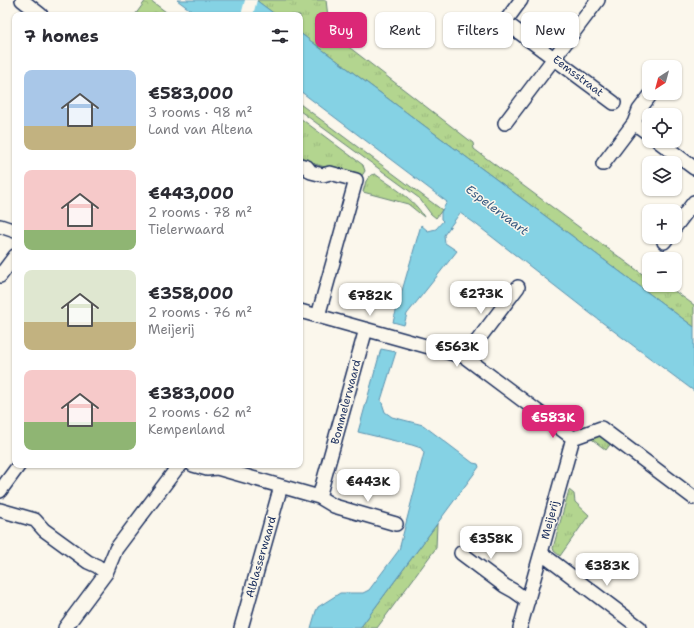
<!DOCTYPE html>
<meta charset="utf-8">
<style>
body{margin:0;font-family:"Shantell Sans",sans-serif;background:#f7f7f7;color:#2b2b33;height:100vh;display:flex;flex-direction:column;font-size:15px;white-space:nowrap}
*{box-sizing:border-box;margin:0}
p{font-size:13px;color:#7c7c81}
.icon{flex:none;width:22px;height:22px;fill:none;stroke:currentColor;stroke-width:2;stroke-linecap:round;stroke-linejoin:round}
.map{position:relative;flex:1;overflow:hidden}
.panel{position:absolute;left:12px;top:12px;width:291px;height:456px;display:flex;flex-direction:column;background:#fff;border-radius:8px;box-shadow:0 1px 3px #0004}
.panel>*{flex:none}
.guide{position:absolute;left:315px;top:12px;width:319px;height:36px;display:flex;gap:8px}
.needle{width:26px;rotate:216deg}
.controls{position:absolute;left:642px;top:60px;display:grid;gap:8px}
.controls a{display:grid;place-items:center;width:40px;height:40px;border-radius:8px;background:#fff;box-shadow:0 1px 3px #0004;font-size:20px}
.price{position:absolute;translate:-50% -34px;padding:0 9px;border-radius:8px;background:#fff;color:#222;font-size:13px;line-height:26px;filter:drop-shadow(0 1px 2px #0008)}
.price::after{content:'';position:absolute;left:50%;top:24px;width:12px;height:9px;margin-left:-6px;background:inherit;clip-path:polygon(0 0,100% 0,50% 100%)}
.price.selected{background:#db2777;color:#fff}
ul{padding:0;list-style:none}
li{display:flex;align-items:center;gap:12px;height:100px;padding:0 12px}
li span{display:grid;place-items:center;flex:none;width:112px;height:80px;border-radius:8px;color:#555}
li>.icon{margin-inline-start:auto}
span .icon{width:48px;height:48px;fill:#fffc;stroke-width:1}
li b{font-size:17px}
h2{display:flex;justify-content:space-between;align-items:center;height:48px;padding:0 12px;font-size:17px}
.chip{padding:0 14px;border-radius:8px;background:#fff;box-shadow:0 1px 3px #0004;font-size:14px;line-height:36px}
.chip.selected{background:#db2777;color:#fff}
.map>svg:first-child{display:block}
.grass{fill:url(#grass-tufts);stroke:#678276}
.forest{fill:url(#forest-crowns);stroke:#678276}
.water{fill:#85d2e4;stroke:#5b91ae}
.pier{fill:#fbf7ec}
.lines{fill:none;stroke-linecap:round;stroke-linejoin:round}
.minor-casing{stroke:#1b2f5e;stroke-width:16}
.minor{stroke:#fbf7ec;stroke-width:13}
.labels{text-anchor:middle;dominant-baseline:central;stroke-width:3;stroke-linejoin:round;paint-order:stroke}
.street-label{font-size:11px;fill:#1b2f5e;stroke:#fbf7ec}
.water-label{font-size:12px;font-style:italic;fill:#365880;stroke:#fbf7ec}
</style>
<div class="map">
<svg width="694" height="628" viewBox="0 0 694 628">
<defs>
<pattern id="grass-tufts" width="24" height="20" patternUnits="userSpaceOnUse"><rect width="24" height="20" fill="#b3d58f"/><path d="M3 7l-1-3M5 7V3M7 7l1-3M15 17l-1-3M17 17v-4M19 17l1-3" fill="none" stroke="#99b77e"/></pattern>
<pattern id="forest-crowns" width="20" height="18" patternUnits="userSpaceOnUse"><rect width="20" height="18" fill="#b3d58f"/><path d="M2 6a3 3 0 1 1 6 0M12 15a3 3 0 1 1 6 0" fill="none" stroke="#99b77e"/></pattern>
</defs>
<rect width="100%" height="100%" fill="#fbf7ec"/>
<filter id="ink" filterUnits="userSpaceOnUse"><feTurbulence type="fractalNoise" baseFrequency=".025" numOctaves="2"/><feDisplacementMap in="SourceGraphic" scale="8" xChannelSelector="R" yChannelSelector="G"/><feConvolveMatrix kernelMatrix="1 2 1 2 8 2 1 2 1" color-interpolation-filters="sRGB"/></filter>
<g filter="url(#ink)">
<path class="grass" d="M258,0H326L328,17V27L332,34L473,143L474,149L494,164L649,279V285H666L694,305V327L300,33V15H276L257,1Z
M300,104L442,210L436,218L431,214L419,198L300,111Z
M300,118L363,165L365,171L361,177L300,160Z
M375,174C391,186 415,199 424,217L408,204L363,192L366,181L371,175Z
M598,435L604,436L612,442L606,450L589,437Z
M569,490L574,494L575,502L589,515L560,556L554,551L553,548Z
M437,524L436,548L377,628H360Z"/>
<path class="forest" d="M146,0H150L170,15H135Z"/>
<path class="water" d="M177,0H256L276,15H197Z
M300,33L694,327V391L591,314L473,222L460,213L444,235L445,243L457,251L407,314L404,325L393,322L421,225L428,231L436,229L443,221L441,219V212L447,202L300,91Z
M381,349L396,352L381,400L385,412L392,417L423,425L473,463L478,464L479,467L360,628H311L316,611L318,607L340,593H363L369,590L399,550L424,453L421,448L412,445L358,432Z"/>
<path class="pier" d="M245,0H257L253,15H241Z"/>
<g class="lines">
<g class="minor-casing">
<path id="minor" d="M22,0L41,15
M521,0L505,22L614,103
M505,123L598,0
M634,123L649,134
M658,141L694,168
M603,164L634,123L639,110L652,93
M300,165L307,167L311,172L323,175L330,173L356,180L318,316
M0,226L15,231
M675,227L694,202
M664,242L668,237
M0,276L15,256
M300,311L465,357L573,438
M465,357L518,287
M573,438L601,428L694,498
M193,465L207,469L217,468L319,497L334,506L396,524
M0,491L19,465
M319,497L366,329
M0,510L35,520L44,530L88,562L97,566L106,573
M461,553L505,586L514,591L528,601
M541,553L640,628
M65,628L106,573L116,549L177,468L181,465
M241,628L281,486
M520,628L573,438"/>
</g>
<use href="#minor" class="minor"/>
</g>
</g>
<g class="labels">
<g class="street-label">
<text transform="translate(578 76) rotate(37)">Eemsstraat</text>
<text transform="translate(346 402) rotate(-75)">Bommelerwaard</text>
<text transform="translate(550 520) rotate(-75)">Meijerij</text>
<text transform="translate(261 557) rotate(-74)">Alblasserwaard</text>
</g>
<g class="water-label">
<text transform="translate(497 210) rotate(37)">Espelervaart</text>
</g>
</g>
</svg>
<div class="controls">
<a><svg class="needle" viewBox="-14 -14 28 28"><path d="M0-13l5 13h-10z" fill="#e53935"/><path d="M0 13l5-13h-10z" fill="#7c7c81"/></svg></a>
<a><svg class="icon" aria-label="locate" viewBox="0 0 24 24"><circle cx="12" cy="12" r="6"/><path d="M12 2v4M12 18v4M2 12h4M18 12h4"/></svg></a>
<a><svg class="icon" aria-label="layers" viewBox="0 0 24 24"><path d="M12 4l9 5-9 5-9-5zM3 14l9 5 9-5"/></svg></a>
<a>+</a>
<a>−</a>
</div>
<b class="price" style="left:481px;top:315px">€273K</b>
<b class="price" style="left:370px;top:317px">€782K</b>
<b class="price" style="left:457px;top:368px">€563K</b>
<b class="price selected" style="left:553px;top:439px">€583K</b>
<b class="price" style="left:368px;top:503px">€443K</b>
<b class="price" style="left:491px;top:560px">€358K</b>
<b class="price" style="left:607px;top:587px">€383K</b>
<div class="guide">
<a class="chip selected">Buy</a>
<a class="chip">Rent</a>
<a class="chip">Filters</a>
<a class="chip">New</a>
</div>
<section class="panel">
<h2>7 homes<svg class="icon" aria-label="filters" viewBox="0 0 24 24"><path d="M4 7h16M4 17h16"/><circle cx="9" cy="7" r="2"/><circle cx="15" cy="17" r="2"/></svg></h2>
<ul>
<li><span style="background:linear-gradient(#a9c7e8 70%,#c2b280 0)"><svg class="icon" aria-label="home" viewBox="0 0 24 24"><path d="M3 11l9-7 9 7M6 9v11h12V9"/></svg></span><div><b>€583,000</b><p>3 rooms · 98 m²</p><p>Land van Altena</p></div></li>
<li><span style="background:linear-gradient(#f6c9c9 75%,#8fb573 0)"><svg class="icon" aria-label="home" viewBox="0 0 24 24"><path d="M3 11l9-7 9 7M6 9v11h12V9"/></svg></span><div><b>€443,000</b><p>2 rooms · 78 m²</p><p>Tielerwaard</p></div></li>
<li><span style="background:linear-gradient(#dfe7d0 65%,#c2b280 0)"><svg class="icon" aria-label="home" viewBox="0 0 24 24"><path d="M3 11l9-7 9 7M6 9v11h12V9"/></svg></span><div><b>€358,000</b><p>2 rooms · 76 m²</p><p>Meijerij</p></div></li>
<li><span style="background:linear-gradient(#f6c9c9 65%,#8fb573 0)"><svg class="icon" aria-label="home" viewBox="0 0 24 24"><path d="M3 11l9-7 9 7M6 9v11h12V9"/></svg></span><div><b>€383,000</b><p>2 rooms · 62 m²</p><p>Kempenland</p></div></li>
</ul>
</section>
</div>
